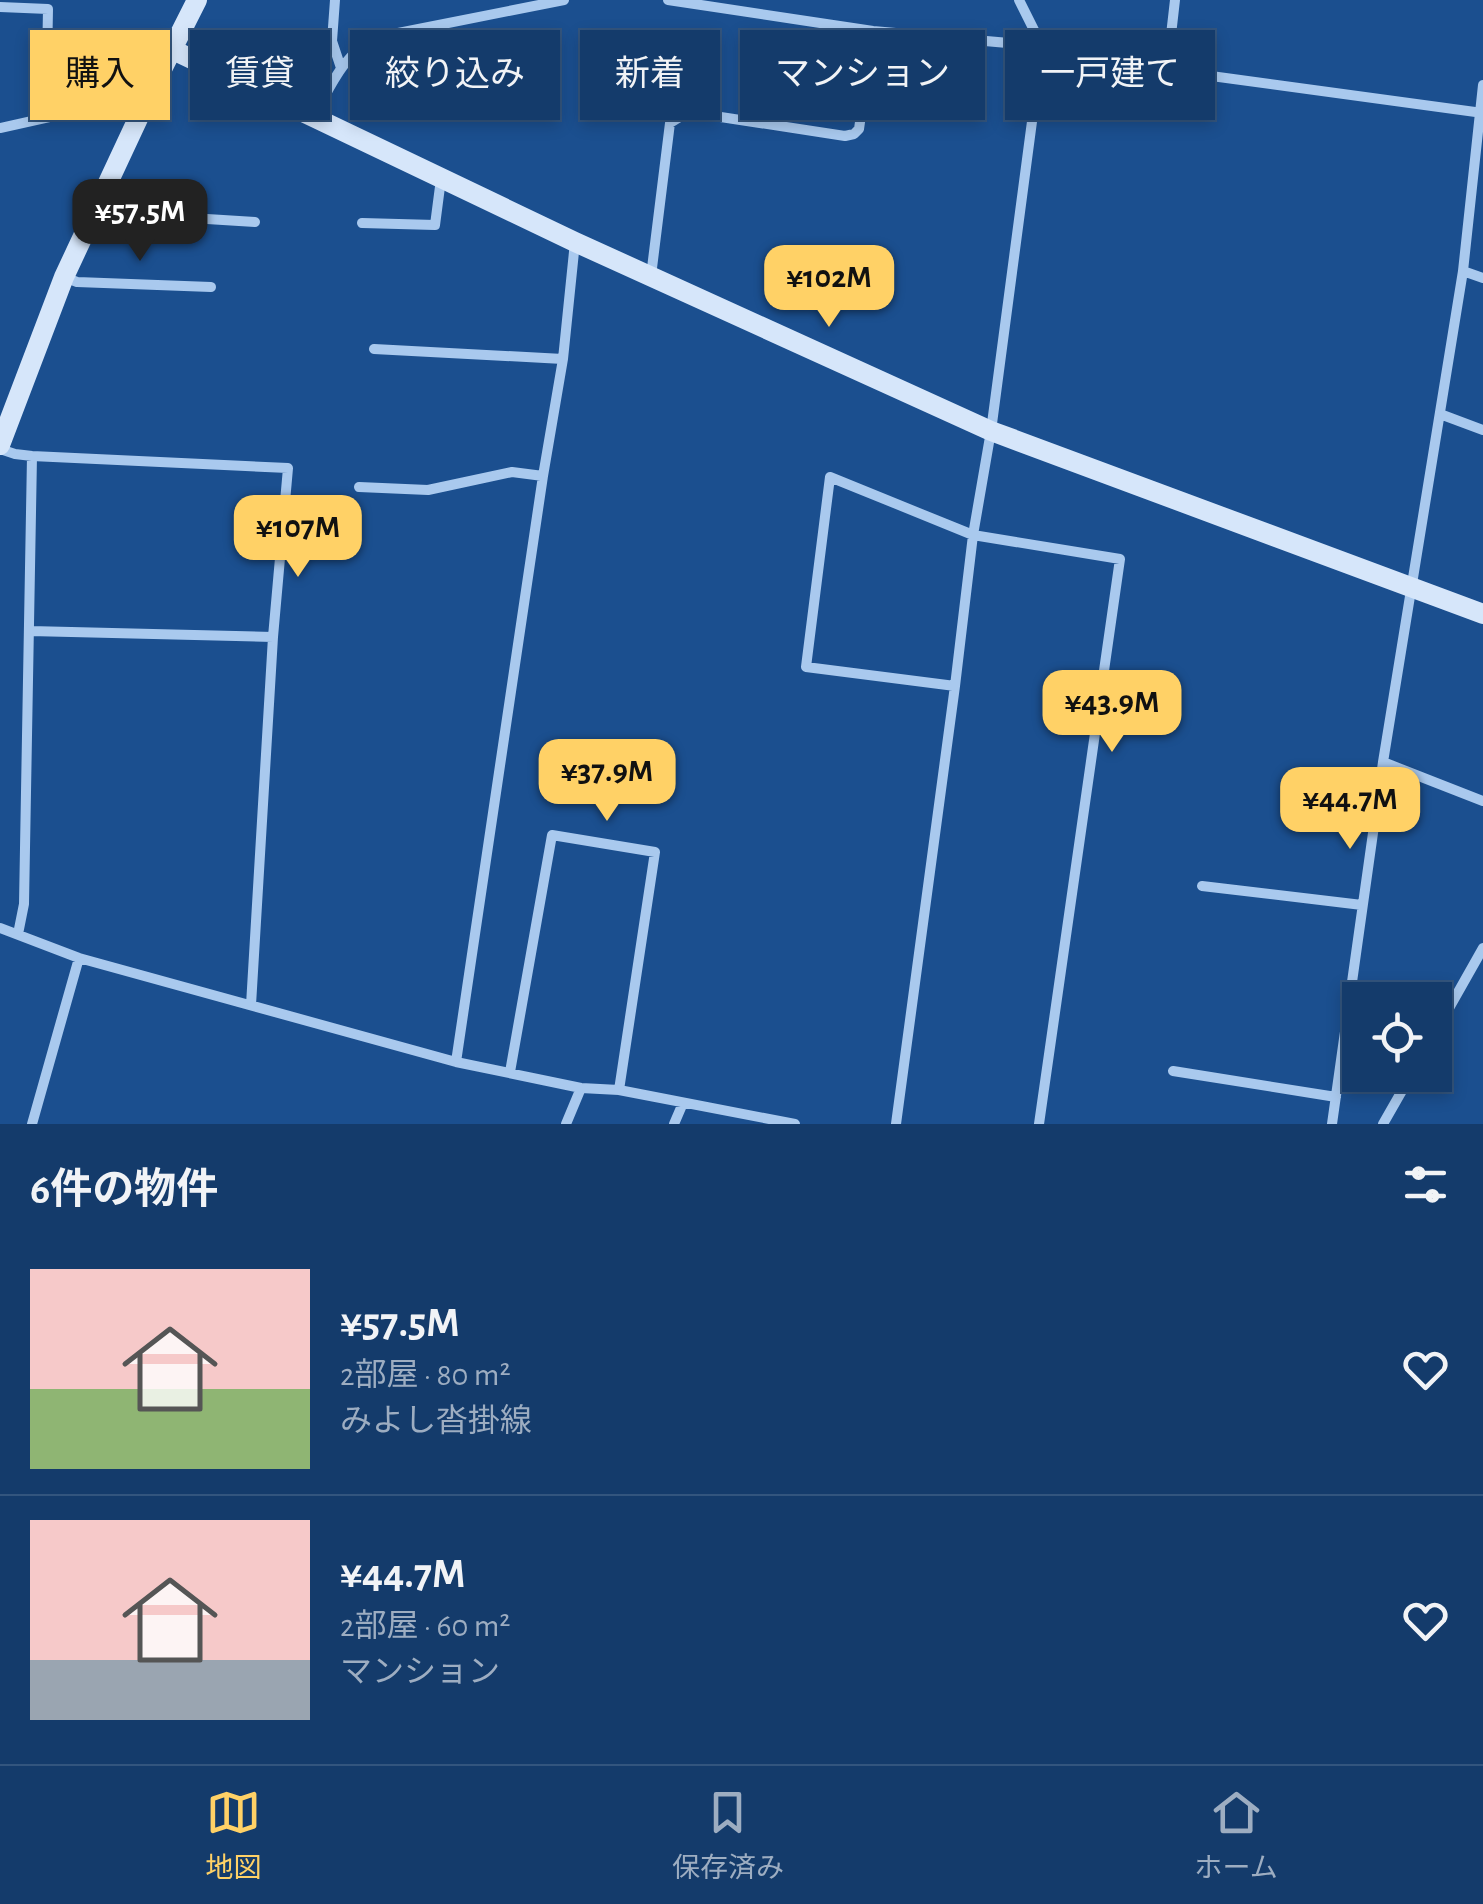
<!DOCTYPE html>
<html lang="ja">
<meta charset="utf-8">
<style>
body{margin:0;font-family:"Alegreya Sans","Noto Sans JP",sans-serif;background:#1d4271;color:#f1f3f6;height:100vh;display:flex;flex-direction:column;font-size:38px;white-space:nowrap}
*{box-sizing:border-box;margin:0}
p{font-size:32px;color:#9dadc1}
.icon{flex:none;width:55px;height:55px;fill:none;stroke:currentColor;stroke-width:2;stroke-linecap:round;stroke-linejoin:round}
.map{position:relative;height:1124px;overflow:hidden}
.side{display:flex;flex-direction:column;background:#143b6b;flex:1}
.side>*{flex:none}
.hud{position:absolute;left:30px;top:30px;width:1425px;height:90px;display:flex;gap:20px}
.fabs{position:absolute;left:1342px;top:982px;display:grid;gap:20px}
.fabs a{display:grid;place-items:center;width:110px;height:110px;border-radius:0px;background:#143b6b;box-shadow:0 5px 15px #0003,0 0 0 2px #33557e;font-size:50px}
.price{position:absolute;translate:-50% -85px;padding:0 22px;border-radius:20px;background:#ffd166;color:#111;font-size:32px;line-height:65px;filter:drop-shadow(0 2px 5px #0008)}
.price::after{content:'';position:absolute;left:50%;top:60px;width:30px;height:22px;margin-left:-15px;background:inherit;clip-path:polygon(0 0,100% 0,50% 100%)}
.price.on{background:#222;color:#fff}
ul{padding:0;list-style:none}
li{display:flex;align-items:center;gap:30px;height:250px;padding:0 30px}
li+li{border-top:2px solid #33557e}
li span{display:grid;place-items:center;flex:none;width:280px;height:200px;border-radius:0px;color:#555}
li>.icon{margin-inline-start:auto}
span .icon{width:120px;height:120px;fill:#fffc;stroke-width:1}
li b{font-size:42px}
h2{display:flex;justify-content:space-between;align-items:center;height:120px;padding:0 30px;font-size:42px}
.pill{padding:0 35px;border-radius:0px;background:#143b6b;box-shadow:0 5px 15px #0003,0 0 0 2px #33557e;font-size:35px;line-height:90px}
.pill.on{background:#ffd166;color:#111}
.tabs{display:flex;justify-content:space-around;align-items:center;height:140px;border-top:2px solid #33557e;background:#143b6b;font-size:28px;color:#9dadc1}
.tabs a{display:grid;justify-items:center;gap:5px}
.tabs .on{color:#ffd166}
.map>svg:first-child{display:block}
.lines{fill:none;stroke-linecap:round;stroke-linejoin:round}
.street{stroke:#a9c9ee;stroke-width:10}
.secondary{stroke:#d6e6fa;stroke-width:20}
</style>
<div class="map">
<svg width="1483" height="1124" viewBox="0 0 1483 1124">
<rect width="100%" height="100%" fill="#1b4f8f"/>
<g class="lines">
<path class="street" d="M335,0L332,41L341,68
M668,0L873,31L1042,46L1167,70L1483,113
M0,7L48,9L46,117
M1167,70L1175,0
M314,116C332,84 343,54 378,37L564,0
M0,128L148,95
M98,206L111,213L255,222
M362,223L435,225L441,179
M1463,271L1483,278
M651,276L670,123L688,112L845,136L854,134L859,129L873,31
M64,277L77,282L211,287
M374,349L563,359
M1440,414L1483,430
M0,449L15,454L32,456L288,468L273,637L251,1005
M359,487L428,490L512,472L543,476
M30,631L273,637
M955,686L806,667L830,477L973,535L1120,559L1039,1124
M1383,762L1483,801
M1202,886L1362,905
M0,928L79,958L456,1062L581,1088L619,1090L795,1124
M18,934L24,904L32,456
M1435,1033L1483,948
M456,1062L543,476L563,359L575,242
M1173,1071L1336,1097
M510,1072L552,835L655,852L619,1090
M32,1124L79,958
M566,1124L581,1088
M674,1124L683,1103
M896,1124L955,686L973,535L991,431L1042,46L1019,0
M1332,1124L1383,762L1463,271L1483,85
M1383,1124L1411,1075"/>
<path class="secondary" d="M173,50L575,242L991,431L1483,614
M0,445L64,277L149,95L197,0"/>
</g>
</svg>
<div class="fabs">
<a><svg class="icon" aria-label="locate" viewBox="0 0 24 24"><circle cx="12" cy="12" r="6"/><path d="M12 2v4M12 18v4M2 12h4M18 12h4"/></svg></a>
</div>
<b class="price on" style="left:140px;top:264px">¥57.5M</b>
<b class="price" style="left:829px;top:330px">¥102M</b>
<b class="price" style="left:298px;top:580px">¥107M</b>
<b class="price" style="left:1112px;top:755px">¥43.9M</b>
<b class="price" style="left:607px;top:824px">¥37.9M</b>
<b class="price" style="left:1350px;top:852px">¥44.7M</b>
<div class="hud">
<a class="pill on">購入</a>
<a class="pill">賃貸</a>
<a class="pill">絞り込み</a>
<a class="pill">新着</a>
<a class="pill">マンション</a>
<a class="pill">一戸建て</a>
</div>
</div>
<section class="side">
<h2>6件の物件<svg class="icon" aria-label="filters" viewBox="0 0 24 24"><path d="M4 7h16M4 17h16"/><circle cx="9" cy="7" r="2"/><circle cx="15" cy="17" r="2"/></svg></h2>
<ul>
<li><span style="background:linear-gradient(#f6c9c9 60%,#8fb573 0)"><svg class="icon" aria-label="home" viewBox="0 0 24 24"><path d="M3 11l9-7 9 7M6 9v11h12V9"/></svg></span><div><b>¥57.5M</b><p>2部屋 · 80 m²</p><p>みよし沓掛線</p></div><svg class="icon" aria-label="heart" viewBox="0 0 24 24"><path d="M12 20l-8-8c-3-5 5-10 8-4 3-6 11-1 8 4z"/></svg></li>
<li><span style="background:linear-gradient(#f6c9c9 70%,#9aa5b1 0)"><svg class="icon" aria-label="home" viewBox="0 0 24 24"><path d="M3 11l9-7 9 7M6 9v11h12V9"/></svg></span><div><b>¥44.7M</b><p>2部屋 · 60 m²</p><p>マンション</p></div><svg class="icon" aria-label="heart" viewBox="0 0 24 24"><path d="M12 20l-8-8c-3-5 5-10 8-4 3-6 11-1 8 4z"/></svg></li>
</ul>
</section>
<nav class="tabs">
<a class="on"><svg class="icon" aria-label="map" viewBox="0 0 24 24"><path d="M3 6l6-2 6 2 6-2v14l-6 2-6-2-6 2zM9 4v14M15 6v14"/></svg>地図</a>
<a><svg class="icon" aria-label="saved" viewBox="0 0 24 24"><path d="M7 4h10v16l-5-4-5 4z"/></svg>保存済み</a>
<a><svg class="icon" aria-label="home" viewBox="0 0 24 24"><path d="M3 11l9-7 9 7M6 9v11h12V9"/></svg>ホーム</a>
</nav>
